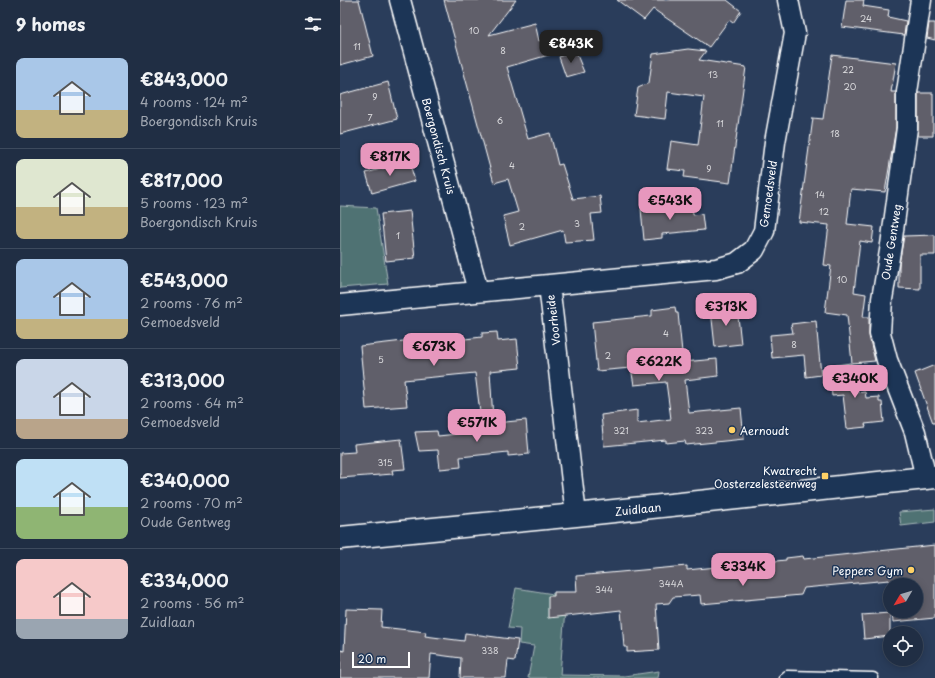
<!DOCTYPE html>
<meta charset="utf-8">
<style>
body{margin:0;font-family:"Playpen Sans",sans-serif;background:#2d3a4f;color:#f1f3f6;height:100vh;display:flex;flex-direction:column;font-size:15px;white-space:nowrap}
*{box-sizing:border-box;margin:0}
p{font-size:13px;color:#a2a8b2}
.icon{flex:none;width:22px;height:22px;fill:none;stroke:currentColor;stroke-width:2;stroke-linecap:round;stroke-linejoin:round}
.map{position:relative;flex:1;overflow:hidden}
.details{display:flex;flex-direction:column;background:#202e44;width:340px}
.details>*{flex:none}
.needle{width:26px;rotate:232deg}
.tools{position:absolute;left:543px;top:578px;display:grid;gap:8px}
.tools a{display:grid;place-items:center;width:40px;height:40px;border-radius:50%;background:#202e44;box-shadow:0 2px 10px #0003,0 0 0 1px #3d4a5d;font-size:20px}
.scale{position:absolute;left:12px;bottom:10px;width:58px;box-sizing:border-box;padding-left:4px;border:2px solid #fff;border-top:0;font-size:11px;line-height:14px;white-space:nowrap;color:#fff;-webkit-text-stroke:3px #1d3557;paint-order:stroke}
.price{position:absolute;translate:-50% -34px;padding:0 9px;border-radius:8px;background:#e797bd;color:#111;font-size:13px;line-height:26px;filter:drop-shadow(0 1px 2px #0008)}
.price::after{content:'';position:absolute;left:50%;top:24px;width:12px;height:9px;margin-left:-6px;background:inherit;clip-path:polygon(0 0,100% 0,50% 100%)}
.price.selected{background:#222;color:#fff}
ul{padding:0;list-style:none}
li{display:flex;align-items:center;gap:12px;height:100px;padding:0 16px}
li+li{border-top:1px solid #3d4a5d}
li span{display:grid;place-items:center;flex:none;width:112px;height:80px;border-radius:8px;color:#555}
li>.icon{margin-inline-start:auto}
span .icon{width:48px;height:48px;fill:#fffc;stroke-width:1}
li b{font-size:17px}
h2{display:flex;justify-content:space-between;align-items:center;height:48px;padding:0 16px;font-size:17px}
main{display:flex;flex:1;min-height:0}
.map>svg:first-child{display:block}
.green{fill:#4f7273;stroke:#a7b8b9}
.building{fill:#605e6a;stroke:#fff}
.lines{fill:none;stroke-linecap:round;stroke-linejoin:round}
.service-casing{stroke:#fff;stroke-width:13}
.minor-casing{stroke:#fff;stroke-width:23}
.secondary-casing{stroke:#fff;stroke-width:25}
.service{stroke:#1d3557;stroke-width:10}
.minor{stroke:#1d3557;stroke-width:20}
.secondary{stroke:#1d3557;stroke-width:22}
.poi-dot{fill:#ffd166;stroke:#1d3557;stroke-width:1.5}
.labels{text-anchor:middle;dominant-baseline:central;stroke-width:3;stroke-linejoin:round;paint-order:stroke}
.number-label{font-size:9px;fill:#d7d7da}
.street-label{font-size:11px;fill:#fff;stroke:#1d3557}
.poi-label{font-size:11px;fill:#fff;stroke:#1d3557;text-anchor:end}
</style>
<main>
<section class="details">
<h2>9 homes<svg class="icon" aria-label="filters" viewBox="0 0 24 24"><path d="M4 7h16M4 17h16"/><circle cx="9" cy="7" r="2"/><circle cx="15" cy="17" r="2"/></svg></h2>
<ul>
<li><span style="background:linear-gradient(#a9c7e8 65%,#c2b280 0)"><svg class="icon" aria-label="home" viewBox="0 0 24 24"><path d="M3 11l9-7 9 7M6 9v11h12V9"/></svg></span><div><b>€843,000</b><p>4 rooms · 124 m²</p><p>Boergondisch Kruis</p></div></li>
<li><span style="background:linear-gradient(#dfe7d0 60%,#c2b280 0)"><svg class="icon" aria-label="home" viewBox="0 0 24 24"><path d="M3 11l9-7 9 7M6 9v11h12V9"/></svg></span><div><b>€817,000</b><p>5 rooms · 123 m²</p><p>Boergondisch Kruis</p></div></li>
<li><span style="background:linear-gradient(#a9c7e8 75%,#c2b280 0)"><svg class="icon" aria-label="home" viewBox="0 0 24 24"><path d="M3 11l9-7 9 7M6 9v11h12V9"/></svg></span><div><b>€543,000</b><p>2 rooms · 76 m²</p><p>Gemoedsveld</p></div></li>
<li><span style="background:linear-gradient(#c9d6e8 75%,#b9a48a 0)"><svg class="icon" aria-label="home" viewBox="0 0 24 24"><path d="M3 11l9-7 9 7M6 9v11h12V9"/></svg></span><div><b>€313,000</b><p>2 rooms · 64 m²</p><p>Gemoedsveld</p></div></li>
<li><span style="background:linear-gradient(#bfe0f5 60%,#8fb573 0)"><svg class="icon" aria-label="home" viewBox="0 0 24 24"><path d="M3 11l9-7 9 7M6 9v11h12V9"/></svg></span><div><b>€340,000</b><p>2 rooms · 70 m²</p><p>Oude Gentweg</p></div></li>
<li><span style="background:linear-gradient(#f6c9c9 75%,#9aa5b1 0)"><svg class="icon" aria-label="home" viewBox="0 0 24 24"><path d="M3 11l9-7 9 7M6 9v11h12V9"/></svg></span><div><b>€334,000</b><p>2 rooms · 56 m²</p><p>Zuidlaan</p></div></li>
</ul>
</section>
<div class="map">
<svg width="595" height="678" viewBox="0 0 595 678">
<rect width="100%" height="100%" fill="#2a3d5b"/>
<filter id="ink" filterUnits="userSpaceOnUse"><feTurbulence type="fractalNoise" baseFrequency=".025" numOctaves="2"/><feDisplacementMap in="SourceGraphic" scale="8" xChannelSelector="R" yChannelSelector="G"/><feConvolveMatrix kernelMatrix="1 2 1 2 8 2 1 2 1" color-interpolation-filters="sRGB"/></filter>
<g filter="url(#ink)">
<path class="green" d="M0,206L36,208L48,284L0,288Z
M595,509V522L561,526L559,512Z
M176,588L226,596L220,675L284,676L319,671L318,678H188L194,646L179,644L180,629L168,628Z"/>
<path class="building" d="M0,0H19L33,56L0,65Z
M104,0H176L149,35L195,23L199,41L207,38L212,54L167,67L188,139L210,133L218,165L222,164L233,199L260,196L262,213L251,214L254,240L225,242L223,230L170,245L163,216L178,212L168,179L154,183Z
M277,0H387L401,11L393,23L389,20L369,47L313,9L304,20Z
M506,0H524L523,6L549,10L548,17L566,21L564,35L502,27Z
M589,23H595V40L587,38Z
M348,49L366,51L359,60L406,67L390,183L344,177L345,171L327,169L331,141L358,145L364,97L328,92L325,119L294,115L298,88L309,83L313,54Z
M235,50L244,72L226,77L219,57Z
M492,55L556,63L551,92H556V127L545,192L511,189L507,224L534,227L532,243L520,241L514,292L526,294L523,317H529V336L535,361L512,363L507,315L485,312L491,266L484,265L489,225L459,222L473,118L483,119Z
M48,82L57,119L0,134V95Z
M578,93H593V136H578Z
M69,161L75,181L32,193L26,173Z
M352,203L353,215L362,214L364,230L322,234V238L304,240L301,209Z
M70,211L75,258L46,261L41,214Z
M595,235V255H580V289L559,288V264L564,236Z
M335,307L336,313H338L343,362L377,359L378,376L345,380L349,413L401,408L404,439L346,445L345,441L326,443V440L264,446L261,415L297,410V423L331,419L326,382L294,385L291,368L257,371L252,322L311,316H312V310Z
M397,307L401,344L375,347L371,310Z
M476,321L481,375L466,377L464,355L432,358L430,335L453,333L451,324Z
M157,332L158,341L177,339L180,368L150,371L153,419L141,420L135,373L64,380L67,406L26,409L20,346L98,337L99,342L142,337V333Z
M511,363L514,393L525,392L526,398L539,397V402H542L544,422L525,424L526,427L507,429L503,395L492,396L489,366Z
M595,365V423H593L575,373Z
M186,420L189,454L168,456V452L120,457L121,467L100,469L98,450L79,451L75,432L97,431L98,436L146,431L145,424Z
M61,439L65,469L52,470L53,474L0,478V453L15,452L14,444Z
M595,545V618L553,622L552,611H576V585H550V593L549,580L464,588L461,595L361,604L360,595L333,597L329,603L316,604L319,650L287,652V647H284L281,610L208,618V596H214V592H237L236,576L347,566V570L446,560V558L463,556L464,559Z
M6,609L42,610L41,627L86,632L85,636L124,641L125,633L178,640L175,661L168,660L166,678H120L121,658L91,654L89,678H0L1,650L4,651Z
M550,613V636L524,639L522,615Z"/>
<g class="lines">
<g class="service-casing">
<path id="service" d="M445,678L447,676L533,678"/>
</g>
<g class="minor-casing">
<path id="minor" d="M60,0L138,291
M581,0L567,92V128L551,245L542,299L540,333L547,360L575,432L586,478
M209,285L376,269L397,263L414,250L424,231L435,142L455,33L448,0
M0,305L209,285L236,515"/>
</g>
<g class="secondary-casing">
<path id="secondary" d="M0,538L236,515L595,477"/>
</g>
<use href="#service" class="service"/>
<use href="#minor" class="minor"/>
<use href="#secondary" class="secondary"/>
</g>
</g>
<g class="poi-dot">
<circle cx="392" cy="430" r="4"/>
<rect x="481" y="472" width="8" height="8" rx="2"/>
<circle cx="571" cy="570" r="4"/>
</g>
<g class="labels">
<g class="number-label">
<text x="526" y="18">24</text>
<text x="134" y="30">10</text>
<text x="17" y="46">11</text>
<text x="163" y="50">8</text>
<text x="508" y="69">22</text>
<text x="373" y="74">13</text>
<text x="510" y="86">20</text>
<text x="35" y="96">9</text>
<text x="30" y="117">7</text>
<text x="160" y="120">6</text>
<text x="380" y="123">11</text>
<text x="495" y="133">18</text>
<text x="172" y="165">4</text>
<text x="369" y="168">9</text>
<text x="480" y="194">14</text>
<text x="484" y="211">12</text>
<text x="237" y="223">3</text>
<text x="182" y="226">2</text>
<text x="58" y="235">1</text>
<text x="502" y="279">10</text>
<text x="326" y="333">4</text>
<text x="454" y="344">8</text>
<text x="268" y="355">2</text>
<text x="41" y="359">5</text>
<text x="281" y="430">321</text>
<text x="364" y="430">323</text>
<text x="45" y="462">315</text>
<text x="331" y="583">344A</text>
<text x="264" y="589">344</text>
<text x="150" y="650">338</text>
</g>
<g class="street-label">
<text transform="translate(99 146) rotate(75)">Boergondisch Kruis</text>
<text transform="translate(428 194) rotate(-82)">Gemoedsveld</text>
<text transform="translate(551 242) rotate(-81)">Oude Gentweg</text>
<text transform="translate(213 320) rotate(-97)">Voorheide</text>
<text transform="translate(298 509) rotate(-6)">Zuidlaan</text>
</g>
<g class="poi-label">
<text x="400" y="430" text-anchor="start">Aernoudt</text>
<text x="477" y="470">Kwatrecht<tspan x="477" dy="13">Oosterzelesteenweg</tspan></text>
<text x="563" y="570">Peppers Gym</text>
</g>
</g>
</svg>
<div class="tools">
<a><svg class="needle" viewBox="-14 -14 28 28"><path d="M0-13l5 13h-10z" fill="#e53935"/><path d="M0 13l5-13h-10z" fill="#a2a8b2"/></svg></a>
<a><svg class="icon" aria-label="locate" viewBox="0 0 24 24"><circle cx="12" cy="12" r="6"/><path d="M12 2v4M12 18v4M2 12h4M18 12h4"/></svg></a>
</div>
<div class="scale">20 m</div>
<b class="price selected" style="left:231px;top:64px">€843K</b>
<b class="price" style="left:50px;top:177px">€817K</b>
<b class="price" style="left:330px;top:221px">€543K</b>
<b class="price" style="left:386px;top:327px">€313K</b>
<b class="price" style="left:94px;top:367px">€673K</b>
<b class="price" style="left:319px;top:382px">€622K</b>
<b class="price" style="left:515px;top:399px">€340K</b>
<b class="price" style="left:137px;top:443px">€571K</b>
<b class="price" style="left:403px;top:587px">€334K</b>
</div>
</main>
